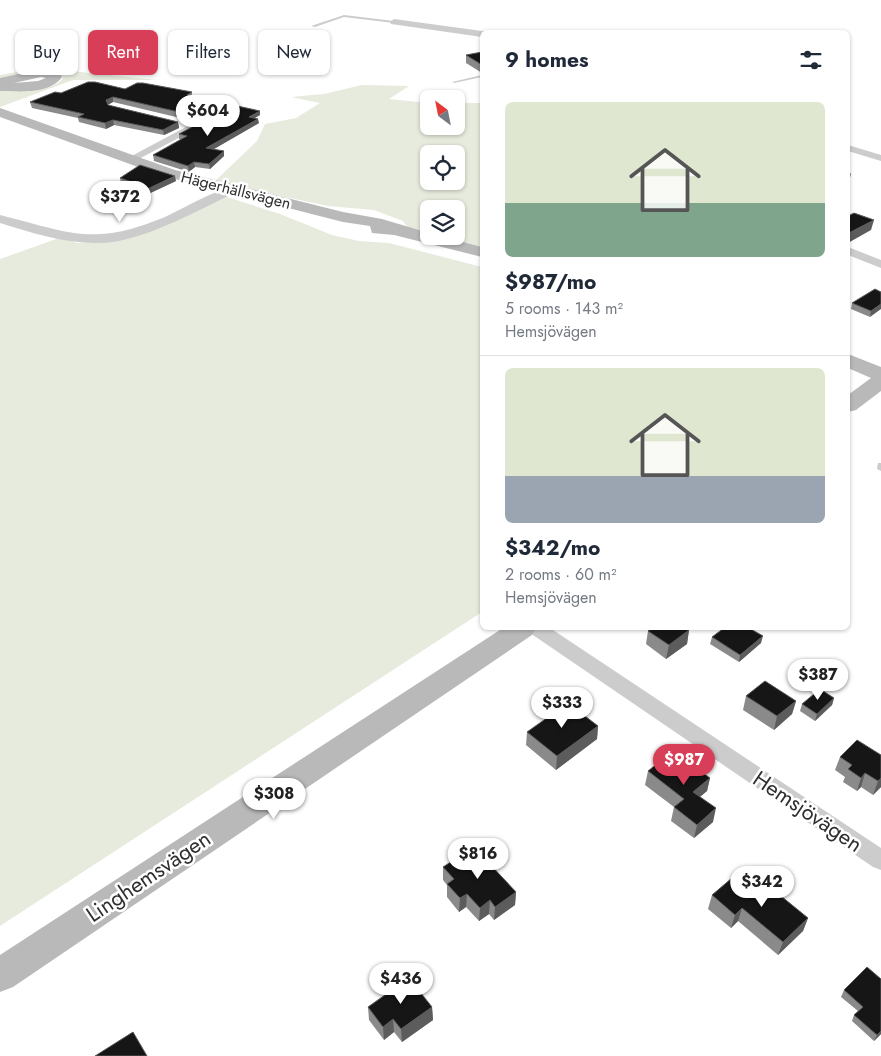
<!DOCTYPE html>
<meta charset="utf-8">
<style>
body{margin:0;font-family:Jost,sans-serif;background:#f2f2f3;color:#1f2937;height:100vh;display:flex;flex-direction:column;font-size:19px;white-space:nowrap}
*{box-sizing:border-box;margin:0}
p{font-size:16px;color:#747a83}
.icon{flex:none;width:28px;height:28px;fill:none;stroke:currentColor;stroke-width:2;stroke-linecap:round;stroke-linejoin:round}
.map{position:relative;flex:1;overflow:hidden}
.side{position:absolute;left:480px;top:30px;width:370px;height:600px;display:flex;flex-direction:column;background:#fff;border-radius:8px;box-shadow:0 1px 4px #0004}
.side>*{flex:none}
.guide{position:absolute;left:15px;top:30px;width:390px;height:45px;display:flex;gap:10px}
.needle{width:32px;rotate:328deg}
.fabs{position:absolute;left:420px;top:90px;display:grid;gap:10px}
.fabs a{display:grid;place-items:center;width:45px;height:45px;border-radius:8px;background:#fff;box-shadow:0 1px 4px #0004;font-size:25px}
.price{position:absolute;translate:-50% -42px;padding:0 11px;border-radius:18px;background:#fff;color:#222;font-size:16px;line-height:32px;filter:drop-shadow(0 1px 2px #0008)}
.price::after{content:'';position:absolute;left:50%;top:30px;width:15px;height:11px;margin-left:-8px;background:inherit;clip-path:polygon(0 0,100% 0,50% 100%)}
.price.selected{background:#d83e57;color:#fff}
ul{padding:0;list-style:none}
li{display:grid;align-content:center;gap:10px;height:265px;padding:0 25px}
li+li{border-top:1px solid #e0e1e3}
li span{display:grid;place-items:center;height:155px;border-radius:8px;color:#555}
li>.icon{margin-inline-start:auto}
span .icon{width:90px;height:90px;fill:#fffc;stroke-width:1}
li b{font-size:21px}
h2{display:flex;justify-content:space-between;align-items:center;height:60px;padding:0 25px;font-size:21px}
.tag{padding:0 18px;border-radius:8px;background:#fff;box-shadow:0 1px 4px #0004;font-size:18px;line-height:45px}
.tag.selected{background:#d83e57;color:#fff}
.map>svg:first-child{display:block}
.green{fill:#e6ebdd;fill-rule:evenodd}
.lines{fill:none;stroke-linecap:round;stroke-linejoin:round}
.lane{fill:#ccc;fill-rule:evenodd}
.street{fill:#ccc;fill-rule:evenodd}
.secondary{fill:#b9b9b9;fill-rule:evenodd}
.wall{fill:#8a8a8a}
.shaded-wall{fill:#5c5c5c}
.building{fill:#161616;stroke:#5c5c5c}
.labels{text-anchor:middle;dominant-baseline:central;stroke-width:5;stroke-linejoin:round;paint-order:stroke}
.far-street-label{font-size:16px;fill:#2f2f2f;stroke:#fff}
.near-street-label{font-size:22px;fill:#2f2f2f;stroke:#fff}
</style>
<div class="map">
<svg width="881" height="1056" viewBox="0 0 881 1056">
<rect width="100%" height="100%" fill="#fff"/>
<path class="green" d="M29,70L71,71L157,80H73L0,107V91C15,90 55,92 63,78L59,73L50,72L0,80V75Z
M362,85L409,86L389,99L429,103V126H456V103H482V247L440,236H456V209H429V233L409,229L403,221L374,210L328,206L214,182L257,141L265,124L296,118L320,103L291,97L324,94ZM429,154H456V181H429Z
M227,197L280,214L332,235L359,241L389,243L482,267V612L0,926V259L62,237L77,243L105,241Z"/>
<g class="lines">
<path class="lane" d="M344,15L394,21L396,22L394,23L344,17L315,27L311,26Z
M482,75V77L454,83L452,82Z
M878,463H881V471L877,469Z"/>
<path class="street" d="M394,19L482,31L485,32H482V37L391,24L390,22Z
M199,120L203,121V125L135,161H127L126,159Z
M848,145L881,155V161L848,151Z
M233,187L237,188V192C197,210 156,235 113,242C76,247 35,234 0,223V215C71,233 95,247 167,216C188,206 210,192 233,187Z
M848,247L881,260V268L848,255Z
M528,628H550L881,848V870L873,867L530,633Z"/>
<path class="secondary" d="M42,69L60,74L62,77C49,95 19,91 0,91V78ZM41,77L46,78L38,81L14,83Z
M0,108L175,170L343,212L382,219L429,233V236H440L482,247V257L394,235L372,233L370,226L343,222L163,176L0,117Z
M848,354L881,367V391L856,410L848,412V395L871,378L848,368Z
M503,628H536L532,635L13,987L0,992V955Z"/>
</g>
<path class="wall" d="M482,52V73L466,63V55Z
M125,89L192,92V96L218,101L219,107L193,121L113,102L108,105L178,122L179,128L164,135L114,125L106,129L79,122L78,118L32,108L30,102L61,93Z
M260,115L255,118L259,123L214,149L224,151V156L210,169L195,167L189,172L154,161L153,155L181,139H179V134Z
M120,178L176,181L144,196L123,189V184L121,183Z
M881,292L870,317L851,309L852,303Z
M689,630L687,644L666,659L646,644L648,631Z
M712,637L761,643L739,662L710,644Z
M746,696L796,701L792,714L774,730L743,710Z
M834,698L832,705L815,721L800,711L802,704Z
M598,726L597,739L556,770L526,745L527,732Z
M857,740L881,787L873,795L861,787L857,791L843,782L845,777L835,770L840,757Z
M648,771L710,778L707,791L700,797L713,822L694,838L671,821L674,807L645,785Z
M443,867L516,892L515,905L494,920L489,914L479,921L466,907L459,912L447,897V885L443,880Z
M712,895H752L808,918L803,931L778,955L738,921L731,928L708,909Z
M881,979V1034L874,1041L852,1021L854,1015L858,1011L841,997L844,990Z
M368,1007H432L433,1020L402,1042L394,1032L384,1040L369,1020Z"/>
<path class="shaded-wall" d="M113,97V102L107,105L106,100Z
M218,101L219,107L193,121L192,115Z
M260,111V115L249,121V117Z
M258,119L259,123L207,153L206,148Z
M113,120L114,125L106,129L105,123Z
M178,122L179,128L164,135L163,130Z
M224,151V156L210,169L209,164Z
M194,162L195,167L189,172L188,166Z
M851,173L848,187V175Z
M175,176L176,181L144,196L143,191Z
M874,220L871,230L848,243L849,233Z
M881,304V309L870,317L871,311Z
M689,630L687,644L666,659L669,645Z
M763,636L761,643L739,662L740,655Z
M834,698L832,705L815,721L817,714Z
M796,701L792,714L774,730L777,716Z
M598,726L597,739L556,770L557,756Z
M865,773L861,787L857,791L861,778Z
M710,778L707,791L690,805L693,792Z
M881,778V787L873,795L878,781Z
M716,808L713,822L694,838L697,825Z
M516,892L515,905L494,920L495,907Z
M467,894L466,907L459,912L460,898Z
M490,900L489,914L479,921L480,908Z
M742,908L738,921L731,928L735,915Z
M808,918L803,931L778,955L783,942Z
M432,1007L433,1020L402,1042L401,1029Z
M393,1019L394,1032L384,1040L383,1027Z
M881,1031V1034L874,1041L877,1035Z"/>
<path class="building" d="M482,52V65L466,55Z
M88,82H95L125,89L137,83H143L192,92L187,95L218,101L192,115L113,97L106,100L108,105L178,122L163,130L113,120L105,123L78,117L84,114L30,102L55,92L61,93Z
M233,105L260,111L249,117L258,119L206,148L224,151L209,164L194,162L188,166L153,155L187,136L179,134Z
M140,165L175,176L143,191L123,184L129,181L120,178Z
M854,213L874,220L849,233H848V216Z
M875,289L881,292V304L871,311L852,303Z
M652,628H685L689,630L669,645L648,631Z
M724,628H749L763,636L740,655L712,637Z
M765,681L796,701L777,716L746,696Z
M820,689L834,698L817,714L802,704Z
M568,703L598,726L557,756L527,732Z
M857,740L881,755V778L878,781L865,773L861,778L848,769L852,765L840,757Z
M673,751L710,778L693,792L716,808L697,825L674,807L684,799L648,771Z
M474,847L516,892L495,907L490,900L480,908L467,894L460,898L447,884L454,879L443,867Z
M732,878L752,895L765,883L808,918L783,942L742,908L735,915L712,895Z
M867,967L881,979V1031L877,1035L854,1015L863,1007L844,990Z
M409,978L432,1007L401,1029L393,1019L383,1027L368,1007Z
M133,1032L147,1056H95Z"/>
<g class="labels">
<g class="far-street-label">
<text transform="translate(236 190) rotate(14)">Hägerhällsvägen</text>
</g>
<g class="near-street-label">
<text transform="translate(808 811) rotate(34)">Hemsjövägen</text>
<text transform="translate(148 876) rotate(-34)">Linghemsvägen</text>
</g>
</g>
</svg>
<div class="fabs">
<a><svg class="needle" viewBox="-14 -14 28 28"><path d="M0-13l5 13h-10z" fill="#e53935"/><path d="M0 13l5-13h-10z" fill="#747a83"/></svg></a>
<a><svg class="icon" aria-label="locate" viewBox="0 0 24 24"><circle cx="12" cy="12" r="6"/><path d="M12 2v4M12 18v4M2 12h4M18 12h4"/></svg></a>
<a><svg class="icon" aria-label="layers" viewBox="0 0 24 24"><path d="M12 4l9 5-9 5-9-5zM3 14l9 5 9-5"/></svg></a>
</div>
<b class="price" style="left:208px;top:137px">$604</b>
<b class="price" style="left:120px;top:223px">$372</b>
<b class="price" style="left:818px;top:701px">$387</b>
<b class="price" style="left:562px;top:729px">$333</b>
<b class="price selected" style="left:684px;top:786px">$987</b>
<b class="price" style="left:274px;top:820px">$308</b>
<b class="price" style="left:478px;top:880px">$816</b>
<b class="price" style="left:762px;top:908px">$342</b>
<b class="price" style="left:401px;top:1005px">$436</b>
<div class="guide">
<a class="tag">Buy</a>
<a class="tag selected">Rent</a>
<a class="tag">Filters</a>
<a class="tag">New</a>
</div>
<section class="side">
<h2>9 homes<svg class="icon" aria-label="filters" viewBox="0 0 24 24"><path d="M4 7h16M4 17h16"/><circle cx="9" cy="7" r="2"/><circle cx="15" cy="17" r="2"/></svg></h2>
<ul>
<li><span style="background:linear-gradient(#dfe7d0 65%,#7fa58c 0)"><svg class="icon" aria-label="home" viewBox="0 0 24 24"><path d="M3 11l9-7 9 7M6 9v11h12V9"/></svg></span><div><b>$987/mo</b><p>5 rooms · 143 m²</p><p>Hemsjövägen</p></div></li>
<li><span style="background:linear-gradient(#dfe7d0 70%,#9aa5b1 0)"><svg class="icon" aria-label="home" viewBox="0 0 24 24"><path d="M3 11l9-7 9 7M6 9v11h12V9"/></svg></span><div><b>$342/mo</b><p>2 rooms · 60 m²</p><p>Hemsjövägen</p></div></li>
</ul>
</section>
</div>
